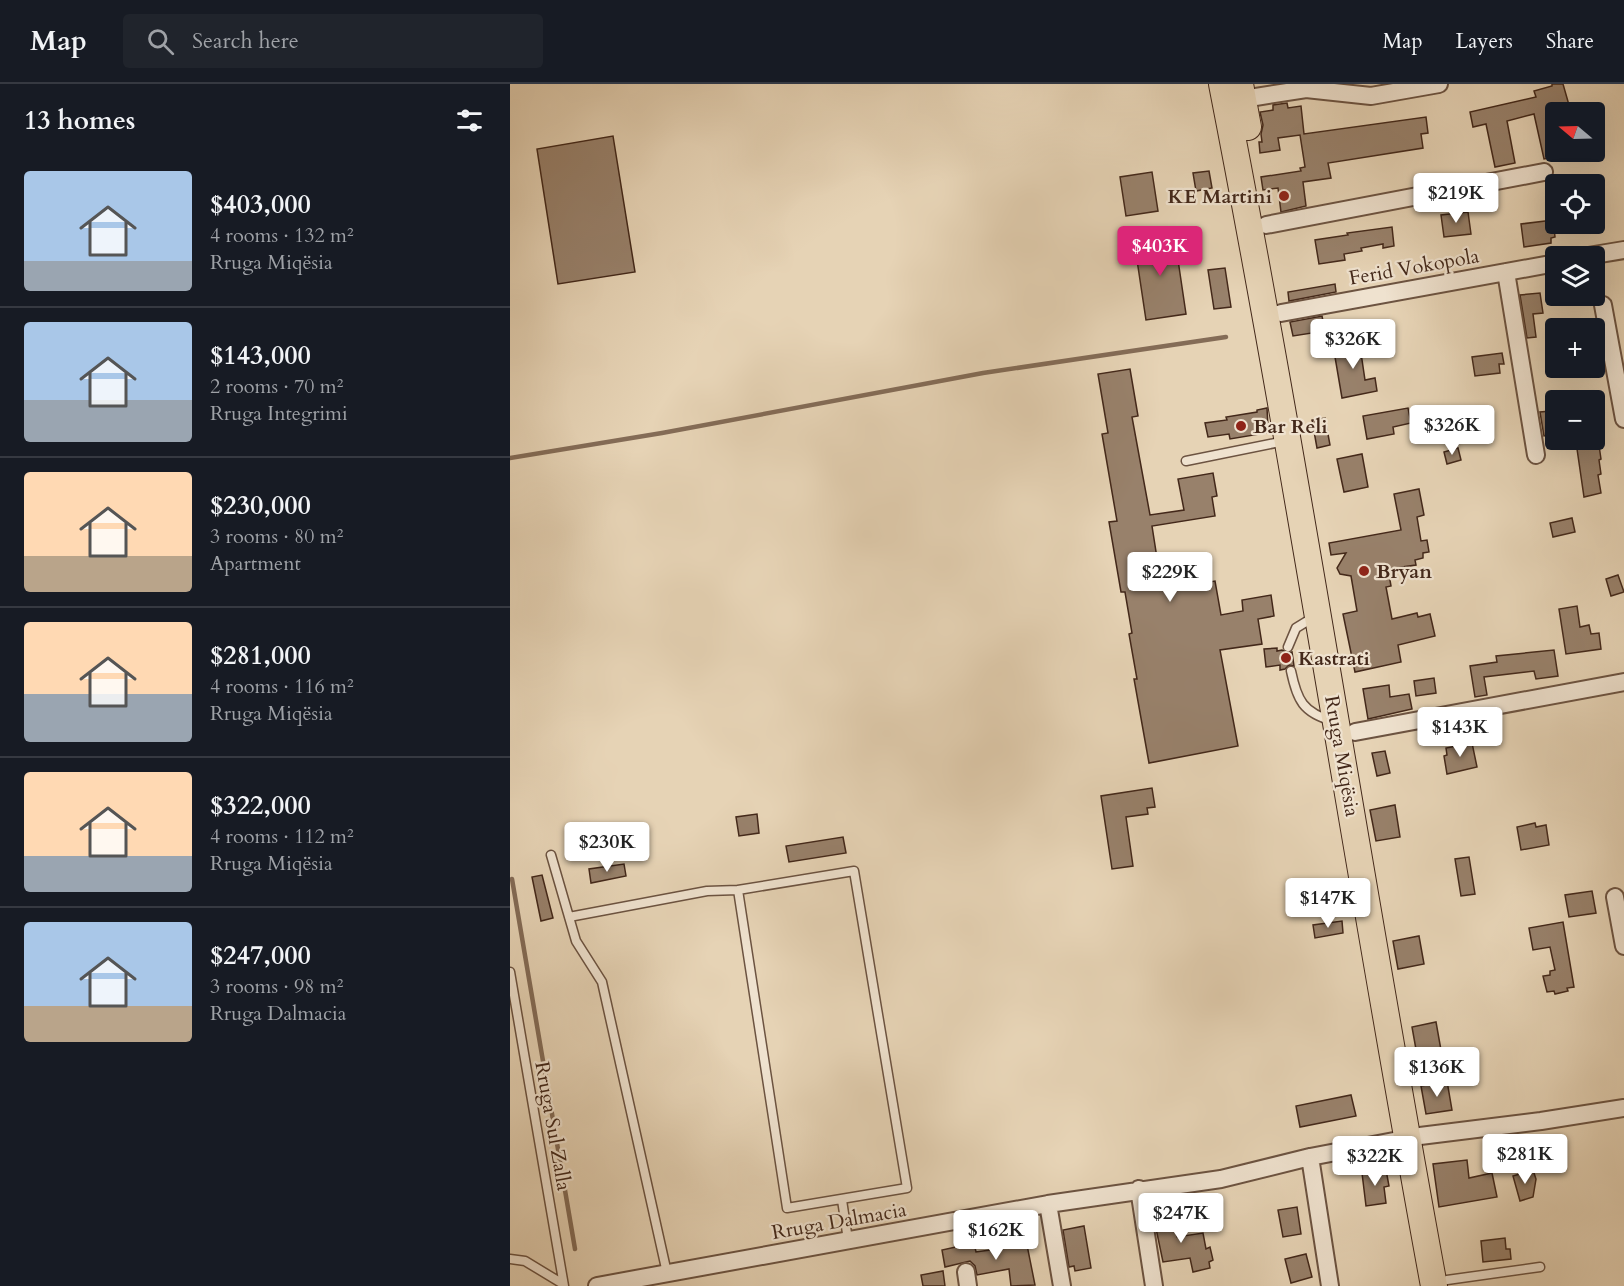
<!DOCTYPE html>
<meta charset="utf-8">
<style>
body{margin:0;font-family:Cardo,serif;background:#20242c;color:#f1f3f6;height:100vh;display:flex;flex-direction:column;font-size:22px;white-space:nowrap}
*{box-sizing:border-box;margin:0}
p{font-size:20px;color:#9ea1a6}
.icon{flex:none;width:33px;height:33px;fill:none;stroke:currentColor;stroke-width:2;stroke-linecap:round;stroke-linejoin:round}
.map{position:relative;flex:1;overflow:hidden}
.drawer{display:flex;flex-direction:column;background:#171b24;width:510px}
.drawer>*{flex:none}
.needle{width:39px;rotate:289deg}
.tools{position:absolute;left:1035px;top:18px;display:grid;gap:12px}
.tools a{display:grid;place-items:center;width:60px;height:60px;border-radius:6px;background:#171b24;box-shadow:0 6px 24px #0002;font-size:30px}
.price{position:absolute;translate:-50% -51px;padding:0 14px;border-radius:6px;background:#fff;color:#222;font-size:20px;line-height:39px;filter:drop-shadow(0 2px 3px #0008)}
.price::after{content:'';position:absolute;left:50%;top:36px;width:18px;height:14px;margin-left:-9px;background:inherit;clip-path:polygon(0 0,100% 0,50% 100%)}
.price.selected{background:#db2777;color:#fff}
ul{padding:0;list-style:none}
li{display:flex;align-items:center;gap:18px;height:150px;padding:0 24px}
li+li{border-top:2px solid #363941}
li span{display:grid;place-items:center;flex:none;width:168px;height:120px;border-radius:6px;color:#555}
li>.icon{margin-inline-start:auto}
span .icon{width:72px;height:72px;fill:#fffc;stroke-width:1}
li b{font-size:26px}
h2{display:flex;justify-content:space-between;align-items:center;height:72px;padding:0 24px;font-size:26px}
header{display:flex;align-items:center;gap:36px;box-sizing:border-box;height:84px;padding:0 30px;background:#171b24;border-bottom:2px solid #363941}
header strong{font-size:28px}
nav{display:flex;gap:33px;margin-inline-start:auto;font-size:21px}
.search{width:420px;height:54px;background:#20242c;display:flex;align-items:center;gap:15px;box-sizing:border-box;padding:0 21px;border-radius:6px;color:#9ea1a6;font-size:22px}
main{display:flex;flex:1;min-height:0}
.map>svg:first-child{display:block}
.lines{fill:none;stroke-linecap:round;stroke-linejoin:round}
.stream{stroke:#846c57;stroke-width:4.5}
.building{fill:#98816b;stroke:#43281a;stroke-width:1.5}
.service-casing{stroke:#6c5341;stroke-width:11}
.minor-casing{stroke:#6c5341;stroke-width:20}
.primary-casing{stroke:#43281a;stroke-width:28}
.service{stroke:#efe2cf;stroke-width:8}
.minor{stroke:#efe2cf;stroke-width:16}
.primary{stroke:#e6d3b5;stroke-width:26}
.poi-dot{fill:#8f2418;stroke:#efe2cf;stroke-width:2}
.labels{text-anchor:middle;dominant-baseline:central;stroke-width:4.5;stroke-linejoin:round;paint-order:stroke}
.poi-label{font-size:20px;font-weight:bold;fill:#43281a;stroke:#efe2cf;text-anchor:start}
.street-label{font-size:20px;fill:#43281a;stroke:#efe2cf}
</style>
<header>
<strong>Map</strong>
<div class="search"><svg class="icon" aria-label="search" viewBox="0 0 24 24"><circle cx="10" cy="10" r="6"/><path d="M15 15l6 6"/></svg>Search here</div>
<nav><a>Map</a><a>Layers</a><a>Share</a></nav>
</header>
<main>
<section class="drawer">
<h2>13 homes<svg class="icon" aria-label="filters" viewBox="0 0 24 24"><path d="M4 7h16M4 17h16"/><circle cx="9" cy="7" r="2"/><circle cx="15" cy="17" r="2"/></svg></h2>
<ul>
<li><span style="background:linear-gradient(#a9c7e8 75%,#9aa5b1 0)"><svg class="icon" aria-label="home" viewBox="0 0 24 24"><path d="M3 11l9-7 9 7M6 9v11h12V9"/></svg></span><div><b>$403,000</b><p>4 rooms · 132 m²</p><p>Rruga Miqësia</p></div></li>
<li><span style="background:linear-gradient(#a9c7e8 65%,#9aa5b1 0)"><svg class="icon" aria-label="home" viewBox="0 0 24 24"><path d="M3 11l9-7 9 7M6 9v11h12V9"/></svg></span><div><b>$143,000</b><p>2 rooms · 70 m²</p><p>Rruga Integrimi</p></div></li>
<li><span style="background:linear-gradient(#ffd9b3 70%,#b9a48a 0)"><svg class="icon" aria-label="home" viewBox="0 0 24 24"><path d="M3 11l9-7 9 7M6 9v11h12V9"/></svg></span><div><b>$230,000</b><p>3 rooms · 80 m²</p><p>Apartment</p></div></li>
<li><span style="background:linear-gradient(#ffd9b3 60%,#9aa5b1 0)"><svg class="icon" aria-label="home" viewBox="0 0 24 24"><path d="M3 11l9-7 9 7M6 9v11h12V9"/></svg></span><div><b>$281,000</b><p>4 rooms · 116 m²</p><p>Rruga Miqësia</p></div></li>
<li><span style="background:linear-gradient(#ffd9b3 70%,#9aa5b1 0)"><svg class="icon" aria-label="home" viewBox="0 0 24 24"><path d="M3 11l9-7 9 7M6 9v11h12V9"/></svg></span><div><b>$322,000</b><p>4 rooms · 112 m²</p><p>Rruga Miqësia</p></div></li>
<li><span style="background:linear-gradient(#a9c7e8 70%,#b9a48a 0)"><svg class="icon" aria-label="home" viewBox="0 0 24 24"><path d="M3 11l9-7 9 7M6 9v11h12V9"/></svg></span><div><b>$247,000</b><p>3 rooms · 98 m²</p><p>Rruga Dalmacia</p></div></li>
</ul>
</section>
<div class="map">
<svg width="1114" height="1202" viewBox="0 0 1114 1202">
<rect width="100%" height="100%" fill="#e6d3b5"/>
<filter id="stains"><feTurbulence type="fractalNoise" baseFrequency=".00333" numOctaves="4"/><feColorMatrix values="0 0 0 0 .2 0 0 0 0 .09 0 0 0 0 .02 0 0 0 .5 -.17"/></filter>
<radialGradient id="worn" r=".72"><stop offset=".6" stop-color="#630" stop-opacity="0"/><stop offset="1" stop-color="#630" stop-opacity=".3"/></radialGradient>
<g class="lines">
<path class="stream" d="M0,374L152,349L473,289L716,253
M2,795L65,1165"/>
</g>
<path class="building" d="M1042,0H1053L1061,28H1046V73L1034,75L1024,30L997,37L1005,79L985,83L976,40L963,43L960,28L1026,13L1024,7L1042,2Z
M777,19L778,24L791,22L794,50L916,33L918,49L911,50L913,64L818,79L821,94L793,98L796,122L771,128L768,104L753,106L751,93L791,87L790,84L795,83L790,51L768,54L770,66L750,69L749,58H752L751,50L753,41L750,28L763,26V21Z
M103,52L125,188L48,200L27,65Z
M699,87L702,104L686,107L683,89Z
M642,88L648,127L616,132L610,93Z
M958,128L961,150L934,153L931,131Z
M1043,136L1045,153L1041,154V159L1014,163L1011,140Z
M882,143L884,162L873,164V160L851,164L852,167L834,170L835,176L809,180L805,156L838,151L837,149Z
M664,149L676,230L636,236L624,156Z
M715,184L721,223L704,225L698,186Z
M825,200L826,208L779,217L778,208Z
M1030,209L1033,229L1023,230L1026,253L1017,254L1010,211Z
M812,232L815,247L783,252L780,238Z
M854,256L856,269H851L855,296L865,294L867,307L832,314L825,273H828L826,260Z
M992,269L994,280H989L990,289L965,292L962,273Z
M620,285L628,332L622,333L640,431L674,426L668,395L703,389L707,412L702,413L705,432L642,442L652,506L705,497L711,531L733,527L732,516L761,511L764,532L748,535L752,560L710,566L728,662L639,679L624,595H627L619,550L622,549L615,508H611L599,438L607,437L592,350L598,349L588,290Z
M757,324L758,344L755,345L756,349L720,355L719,350L698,353L695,339L717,336L716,333L747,328V326Z
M898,324L901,339L883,343L884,350L857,355L853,332Z
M1041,327L1042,335L1046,334V350L1034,352L1030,328Z
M815,334L820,361L807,364L802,336Z
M1088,355L1091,375L1089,376L1091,390L1088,391L1091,409L1074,413L1066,358Z
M948,364L951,376L937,380L934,368Z
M852,370L858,403L834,408L827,375Z
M909,405L914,431L907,433L911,457L917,456L919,468L913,469V474L905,476L906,481L878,485L881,502L876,503L882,535L907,529L908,533L920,530L925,552L888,561L891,578L845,588L833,530L847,527L841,492L830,490L827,484L836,469L821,471L819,459L891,446L884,410Z
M1062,434L1065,448L1043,453L1040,439Z
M1108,491L1114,508L1101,512L1096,495Z
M1067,522L1070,543L1079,541L1081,550L1089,549L1091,565L1056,570L1049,525Z
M767,564V567L772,566L778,569L782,568L784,582L779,581L775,585L770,586V581L756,583L754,565Z
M1044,566L1048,592L1026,595L1024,587L974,593L977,611L965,613L960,582L987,578L986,572Z
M924,594L926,609L906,612L904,597Z
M879,601L880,613L899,610L902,625L858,635L853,605Z
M962,659L967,683L937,690L934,672L937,671L936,664Z
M875,667L880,689L867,692L862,669Z
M642,704L645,723L637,724L638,730L616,733L623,782L602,785L591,712Z
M885,721L890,753L866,757L860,726Z
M247,730L249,749L229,752L226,733Z
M1025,739L1026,743L1036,741L1039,761L1011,766L1007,743Z
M333,753L336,769L279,778L276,762Z
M959,773L965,810L951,812L945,775Z
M114,780L116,792L81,799L79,785Z
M32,791L43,834L31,837L22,793Z
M1082,807L1086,829L1059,833L1055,811Z
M832,837L833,849L805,854L803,841Z
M1053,838L1064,903L1057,904L1058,907L1045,910L1044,907L1037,908L1033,892L1040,891V887L1045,886L1040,863L1023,866L1019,844Z
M909,852L914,880L888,885L883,857Z
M926,938L931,966L907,971L902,943Z
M937,997L942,1026L916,1030L911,1002Z
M841,1011L846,1032L790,1043L786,1022Z
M957,1076L959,1094L982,1089L987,1113L929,1123L923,1080Z
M876,1086L879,1102L874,1103L876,1119L856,1122L852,1089Z
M1023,1086L1026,1095L1023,1113L1010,1117L1003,1092Z
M787,1123L791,1150L773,1153L768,1126Z
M662,1126L667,1153L693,1149L696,1165L700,1163L703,1176L699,1178L700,1184L683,1188L680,1174L653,1178L643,1130Z
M574,1142L581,1184L565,1187L564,1182L559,1183L553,1146Z
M995,1154L996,1165H1000L1001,1175L973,1178L971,1157Z
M516,1156L525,1201L501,1202L499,1185L467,1191L465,1182L460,1177L435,1183L432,1166L464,1159L466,1168L494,1164L493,1159Z
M796,1170L802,1193L781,1199L775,1175Z
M433,1187L435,1202H413L411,1191Z"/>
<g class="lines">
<g class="service-casing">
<path id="service" d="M676,377L775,357
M778,563L786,544L804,533
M781,587C787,616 793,629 823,637
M41,771L66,857L92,898L157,1189
M344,787L397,1104L277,1124L228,806Z
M59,833L197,807L228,806
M0,888L54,1202
M332,1116L338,1156
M0,1175L15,1177L53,1200
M937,1196L1030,1183"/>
</g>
<g class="minor-casing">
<path id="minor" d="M733,15L796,5L861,12L929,0
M756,141L1034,88
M1078,172L1114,166
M996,188L1026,371
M1093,221L1114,335
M771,229L1046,179
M845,648L1114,598
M1105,813L1114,862
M800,1073L820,1202
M629,1105L644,1202
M538,1120L552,1202
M456,1188L458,1202
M87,1202L538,1120L711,1095L800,1073L910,1052L1031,1037L1114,1024"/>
</g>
<g class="primary-casing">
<path id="primary" d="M712,0C790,399 850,802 924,1202
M730,0L738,43"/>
</g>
<use href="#service" class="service"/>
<use href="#minor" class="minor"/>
<use href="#primary" class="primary"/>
</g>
<g class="poi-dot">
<circle cx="774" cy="112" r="6"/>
<circle cx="731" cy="342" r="6"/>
<circle cx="854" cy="487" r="6"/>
<circle cx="776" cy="574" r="6"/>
</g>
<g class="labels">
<g class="poi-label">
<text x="762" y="112" text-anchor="end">KE Martini</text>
<text x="743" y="342">Bar Reli</text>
<text x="866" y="487">Bryan</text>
<text x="788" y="574">Kastrati</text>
</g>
<g class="street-label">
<text transform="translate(904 183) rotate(-10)">Ferid Vokopola</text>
<text transform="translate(832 672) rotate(80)">Rruga Miqësia</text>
<text transform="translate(43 1042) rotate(80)">Rruga Sul Zalla</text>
<text transform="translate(329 1137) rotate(-10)">Rruga Dalmacia</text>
</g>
</g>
<rect width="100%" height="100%" filter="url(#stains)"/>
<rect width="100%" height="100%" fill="url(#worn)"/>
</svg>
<div class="tools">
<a><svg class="needle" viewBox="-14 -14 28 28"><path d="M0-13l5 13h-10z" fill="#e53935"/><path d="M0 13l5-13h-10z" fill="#9ea1a6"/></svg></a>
<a><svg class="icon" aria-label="locate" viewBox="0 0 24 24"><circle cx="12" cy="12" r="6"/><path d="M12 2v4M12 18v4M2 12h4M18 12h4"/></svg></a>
<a><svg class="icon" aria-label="layers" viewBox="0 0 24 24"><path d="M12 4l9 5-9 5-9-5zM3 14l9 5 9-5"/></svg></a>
<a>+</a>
<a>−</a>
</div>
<b class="price" style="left:946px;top:140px">$219K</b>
<b class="price selected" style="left:650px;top:193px">$403K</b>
<b class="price" style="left:843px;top:286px">$326K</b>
<b class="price" style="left:942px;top:372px">$326K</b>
<b class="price" style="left:660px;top:519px">$229K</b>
<b class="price" style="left:950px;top:674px">$143K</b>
<b class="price" style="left:97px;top:789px">$230K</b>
<b class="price" style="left:818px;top:845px">$147K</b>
<b class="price" style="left:927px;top:1014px">$136K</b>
<b class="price" style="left:1015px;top:1101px">$281K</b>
<b class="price" style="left:865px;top:1103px">$322K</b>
<b class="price" style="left:671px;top:1160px">$247K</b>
<b class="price" style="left:486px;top:1177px">$162K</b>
</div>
</main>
